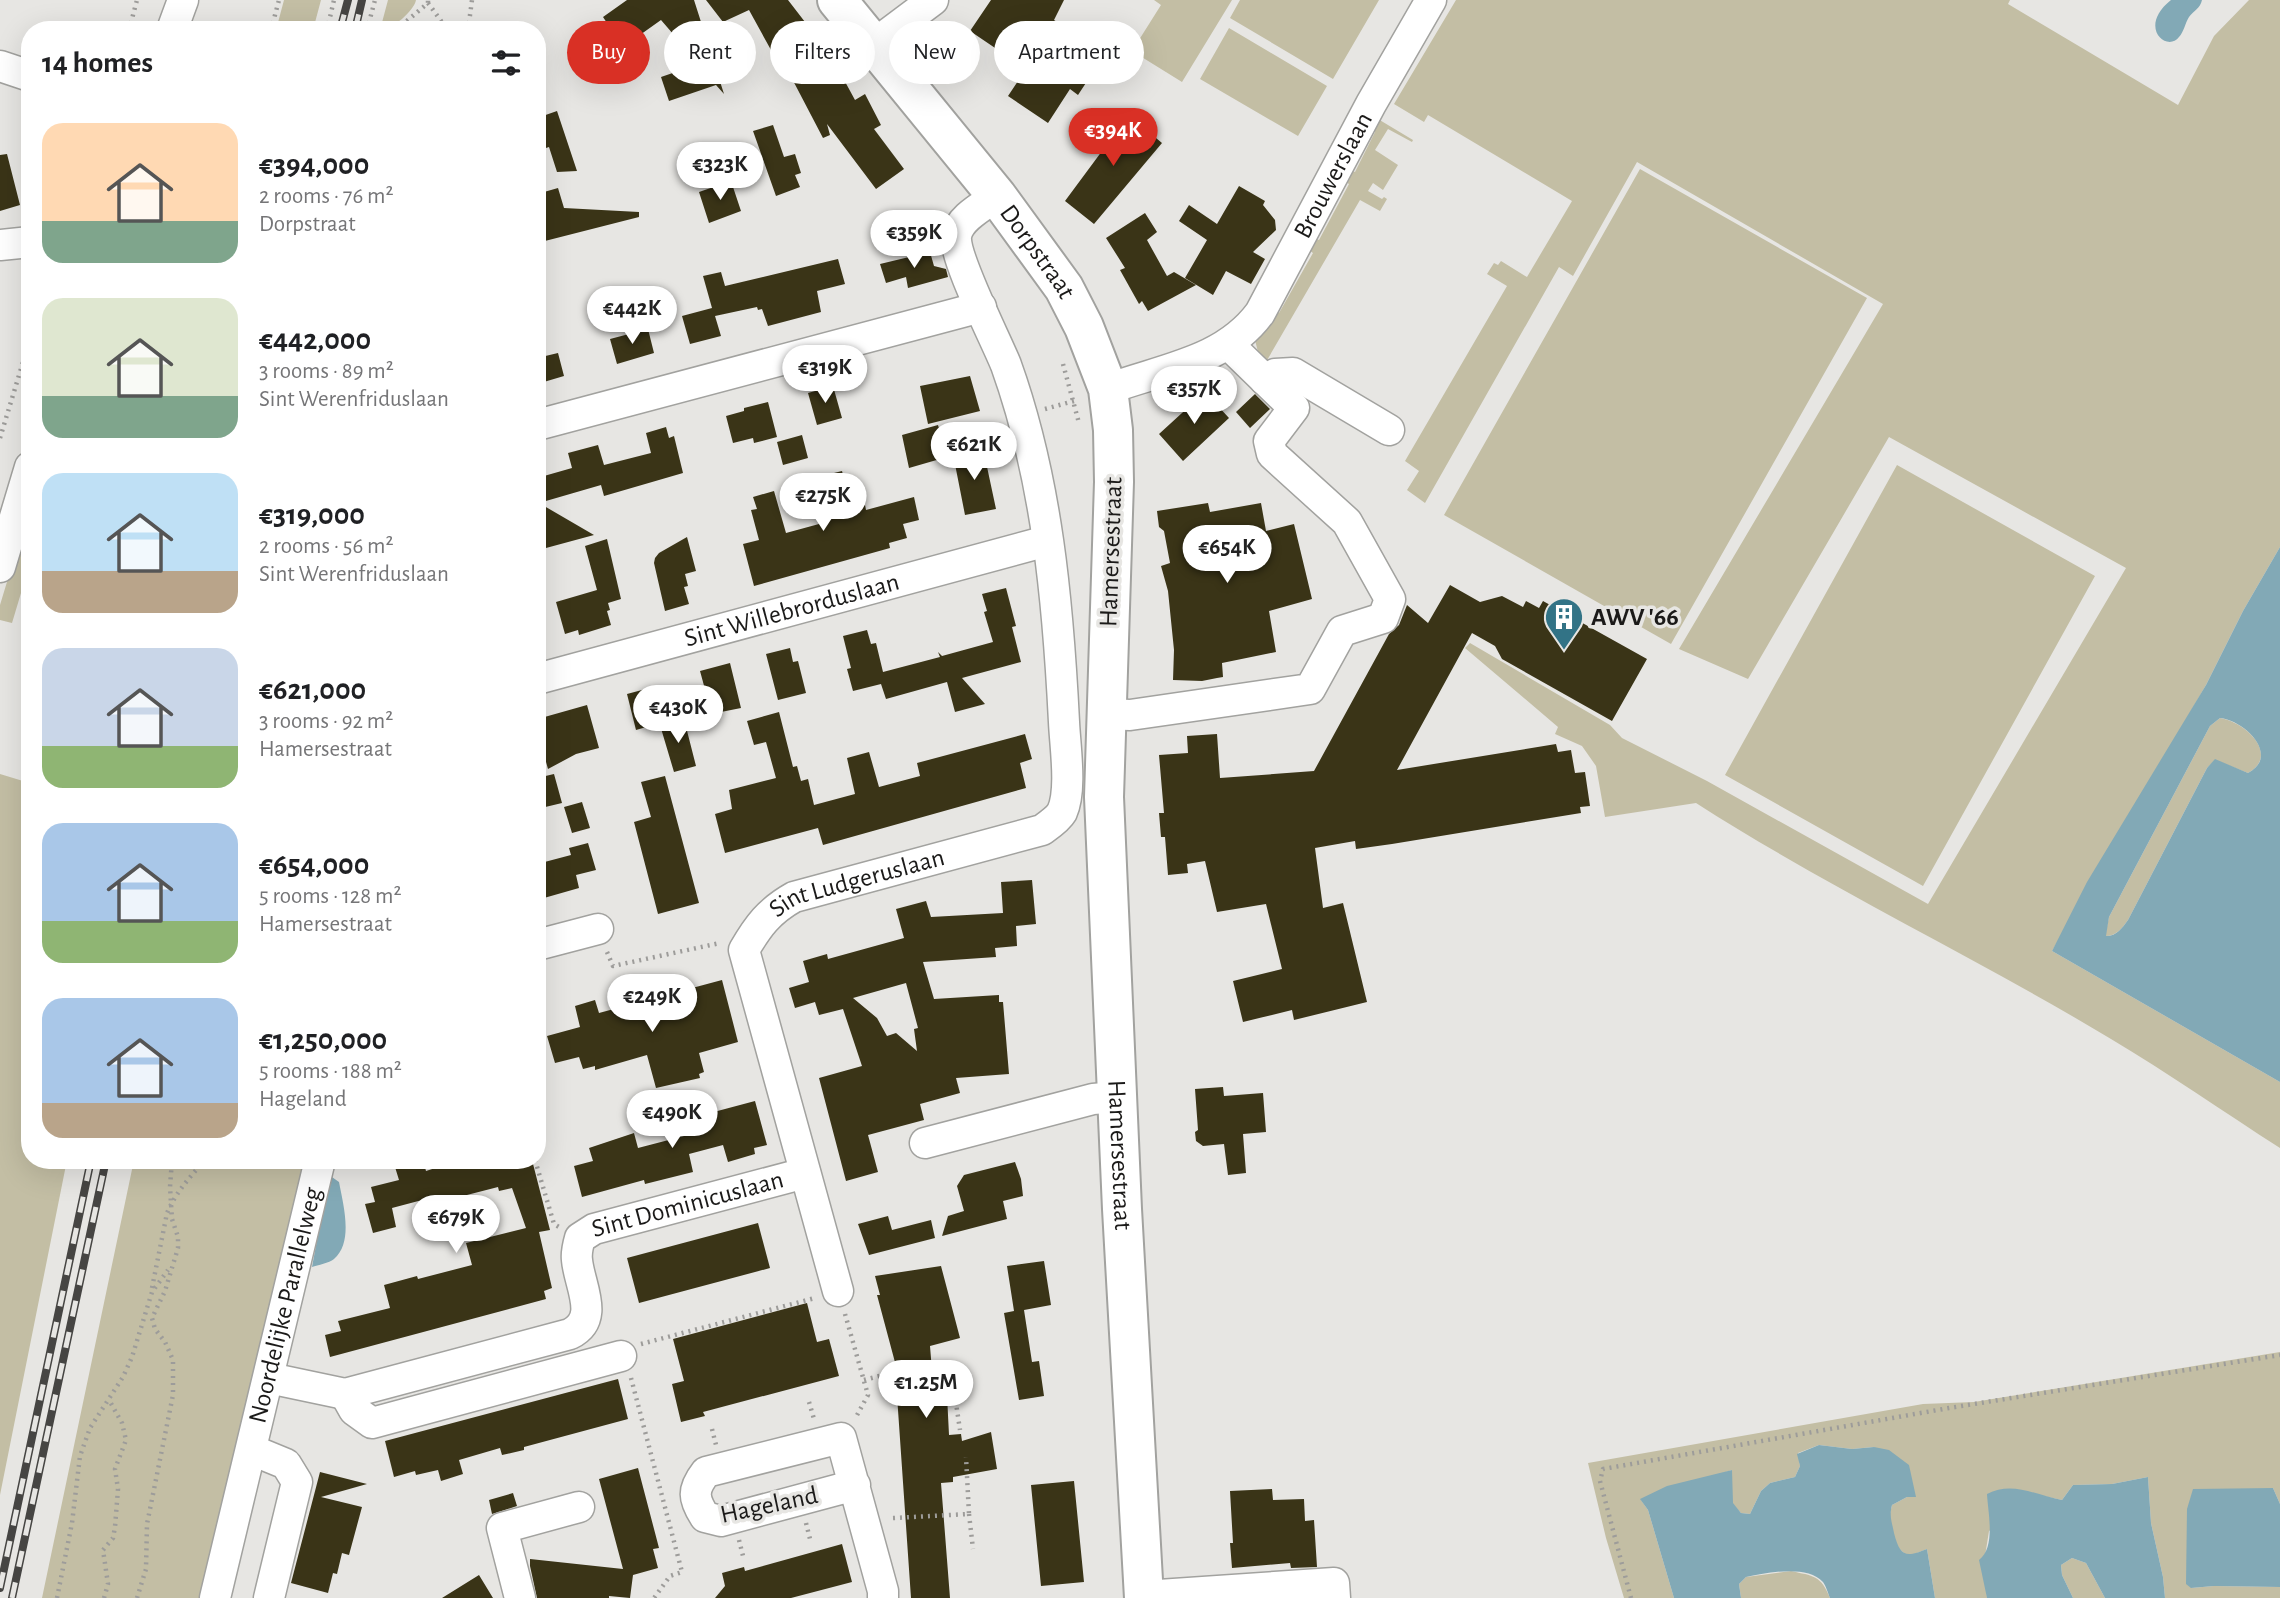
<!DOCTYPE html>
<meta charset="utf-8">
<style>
body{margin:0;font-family:"Alegreya Sans",sans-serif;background:#f6f6f6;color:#202124;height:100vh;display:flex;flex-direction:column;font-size:26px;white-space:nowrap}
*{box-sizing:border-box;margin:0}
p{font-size:23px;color:#757577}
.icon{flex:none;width:38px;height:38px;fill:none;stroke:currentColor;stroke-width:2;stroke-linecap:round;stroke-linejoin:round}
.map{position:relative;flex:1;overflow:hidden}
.drawer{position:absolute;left:21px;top:21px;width:525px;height:1148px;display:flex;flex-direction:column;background:#fff;border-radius:28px;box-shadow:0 7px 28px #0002}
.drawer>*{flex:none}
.guide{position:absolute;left:567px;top:21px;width:665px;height:63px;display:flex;gap:14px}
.price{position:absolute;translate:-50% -60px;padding:0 16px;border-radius:24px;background:#fff;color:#222;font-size:23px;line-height:46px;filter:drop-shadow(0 2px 4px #0008)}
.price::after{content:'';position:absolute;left:50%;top:42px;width:21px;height:16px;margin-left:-10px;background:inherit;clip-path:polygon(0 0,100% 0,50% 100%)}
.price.selected{background:#d93025;color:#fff}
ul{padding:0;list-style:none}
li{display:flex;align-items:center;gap:21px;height:175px;padding:0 21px}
li span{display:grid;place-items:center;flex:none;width:196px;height:140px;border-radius:21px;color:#555}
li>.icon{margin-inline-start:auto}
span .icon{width:84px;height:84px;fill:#fffc;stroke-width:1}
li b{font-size:30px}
h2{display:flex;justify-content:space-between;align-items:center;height:84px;padding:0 21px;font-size:30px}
.tag{padding:0 24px;border-radius:32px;background:#fff;box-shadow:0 7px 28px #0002;font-size:24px;line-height:63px}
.tag.selected{background:#d93025;color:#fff}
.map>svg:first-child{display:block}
.green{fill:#c3bea4}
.water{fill:#82a9b6;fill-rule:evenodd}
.building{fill:#3a3417;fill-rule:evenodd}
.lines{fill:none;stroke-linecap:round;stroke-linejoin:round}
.minor-casing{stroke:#a2a29f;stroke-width:33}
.major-casing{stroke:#a2a29f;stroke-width:42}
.path{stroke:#9d9c9a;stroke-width:4.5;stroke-dasharray:2 5;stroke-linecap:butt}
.minor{stroke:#fff;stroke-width:30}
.major{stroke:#fff;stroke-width:38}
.rail-casing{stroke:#464543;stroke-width:8}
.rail{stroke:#e7e6e3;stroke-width:5;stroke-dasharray:16;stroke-linecap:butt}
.labels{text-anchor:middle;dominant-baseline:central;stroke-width:7;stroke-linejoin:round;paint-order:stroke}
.street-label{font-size:26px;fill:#1b1a19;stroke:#e7e6e3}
.poi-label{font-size:26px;font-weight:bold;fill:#1b1a19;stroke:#e7e6e3;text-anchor:start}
</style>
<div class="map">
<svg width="2280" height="1598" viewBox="0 0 2280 1598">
<rect width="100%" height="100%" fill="#e7e6e3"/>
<path class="green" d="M284,0H321L313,30H276Z
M388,0H416C414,11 392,30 380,30Z
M1154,0H1232L1182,82L1132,51L1161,5Z
M1240,0H1379L1333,79L1230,18Z
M1456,0H2010L2008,4L2178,105L2214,36L2249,0H2280V547L2243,611L2206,685L2052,951L2280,1082V1148C2224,1112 2168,1073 2111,1039C1975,957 1830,889 1696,803L1605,817L1596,766L1582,746L1555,734L1558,727L1465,648L1470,643L1610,725L1622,738L1707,781L1928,904L2126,568L1889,437L1748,679L1679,649L1883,304L1637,162L1573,276L1559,267L1425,503L1407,490L1419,471L1405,461L1507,286L1487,274L1494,263L1498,265L1501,261L1527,277L1572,201L1428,115L1424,122L1394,104Z
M1229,28L1327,86L1298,136L1200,79Z
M1378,119L1413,140L1412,142L1388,129L1375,150L1398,165L1383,190L1373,183L1368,191L1382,199L1384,197L1387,199L1380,211L1360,200L1266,362L1259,356L1255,340L1272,310L1279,313L1313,253L1306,248L1312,237L1319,240L1349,184L1342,180L1348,169L1355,172L1375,132L1369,128Z
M1640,169L1867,298L1671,644L1444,515Z
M1897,465L2095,576L1923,886L1725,775Z
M30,506V563L12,623L0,620V605Z
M2220,718C2246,722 2280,755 2248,773L2215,760L2207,768L2128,920C2122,928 2117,936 2105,936L2109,917L2210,726Z
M30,761V1160H67L0,1495V774L23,781Z
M134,1160H311L203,1598H42Z
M2280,1352V1504L2273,1488L2191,1588L2214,1586L2280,1587V1598H2165L2163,1577L2151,1523L2148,1477L2112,1484L2073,1485L2062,1500L2043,1496L1989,1531L1985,1556L1987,1598H1935L1927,1549L1912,1555L1905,1554L1896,1546L1889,1518L1892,1505L1907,1497L1874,1447L1852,1449L1819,1445L1798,1453L1800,1466L1795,1477L1770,1483L1761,1491L1750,1514L1741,1513L1732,1503V1470L1641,1500L1648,1510L1674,1598H1624L1606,1538L1588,1463L1923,1404L1974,1402Z
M2072,1558L2086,1563L2105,1598H2073L2062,1575L2061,1565Z
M1791,1571C1813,1576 1821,1575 1830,1598H1741L1739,1584L1746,1577Z"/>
<path class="water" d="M2171,0H2202C2200,9 2194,10 2189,17C2185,23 2184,32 2179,37C2167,53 2137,27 2171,0Z
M2280,547V1082L2052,951L2087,882L2206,685L2243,611ZM2220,718C2246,721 2280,756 2248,773L2215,759L2207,768L2128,920C2122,928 2117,936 2106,936L2109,917L2210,726Z
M329,1175L339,1182C343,1204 354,1242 334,1259C329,1263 318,1265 312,1267Z
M1819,1445L1852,1449L1874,1447L1889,1450L1909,1465L1916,1497H1907L1892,1505C1889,1517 1892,1522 1894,1533C1900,1556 1905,1558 1927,1549L1935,1598H1830C1828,1593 1826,1586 1823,1582C1807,1564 1766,1573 1746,1577L1739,1584L1741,1598H1674L1648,1510L1640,1499L1667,1486L1732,1470L1733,1503L1741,1513L1750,1514L1761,1491L1770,1483L1795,1477L1800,1466L1797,1454Z
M2148,1477L2151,1523L2163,1577L2165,1598H2105L2086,1563L2072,1558L2061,1565L2062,1575L2073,1598H1987L1979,1560C1996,1547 1988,1513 1987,1494C2012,1481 2036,1495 2062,1500L2073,1485L2112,1484Z
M2273,1488L2280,1504V1587L2214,1586L2191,1588L2186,1584L2187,1509L2193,1489Z"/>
<path class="building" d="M627,0H694L724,94L716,85L669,101L661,77L699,64L661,20L623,47L603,17Z
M706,0H788L822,44L824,43L855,100L865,94L881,125L874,129L904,169L876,189L827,124L830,135L823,138L776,48L771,50L749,10L723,22Z
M991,0H1064L1054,20L1105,54L1078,95L1070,89L1048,123L1008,96L1026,69L970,31Z
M557,111L577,171L557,172L549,147L537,151V118Z
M1126,113L1162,143L1094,224L1065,201L1105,147L1101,143Z
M773,125L784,157L795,154L801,173L795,175L800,187L776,196L753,131Z
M7,154L20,205L0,211V155Z
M731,181L741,211L709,223L699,192Z
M1239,186L1265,201L1263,205L1275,220L1276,230L1253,252L1265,259L1251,284L1226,271L1213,295L1185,278L1207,240L1179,221L1189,205L1217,224Z
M558,188L564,208L639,212V217L537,243V194Z
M1145,213L1157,232L1147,240L1167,276L1174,272L1196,285L1148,311L1142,301L1139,304L1120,270L1125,268L1106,238Z
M930,252L934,266L946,269L948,277L908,288L906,277L886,283L880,264Z
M838,259L845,284L817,291L821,312L768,326L762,309L758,310L757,307L715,316L721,336L690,344L682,316L712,308L703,276L721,272L725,286Z
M648,329L654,353L617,364L610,339Z
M558,353L564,376L537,384V358Z
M970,376L980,411L928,424L920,386Z
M833,386L842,418L817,425L808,393Z
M1205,392L1229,418L1183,461L1159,434Z
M1255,394L1270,409L1250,428L1236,412Z
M768,402L777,437L754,443L753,438L733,443L726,416L744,411V408Z
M938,425L947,457L909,468L902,435Z
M666,427L669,438L674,436L683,473L604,496L601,485L539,503L594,535L546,548L537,515V478L572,468L568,453L598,445L604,465L651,453L646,433Z
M802,435L808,458L783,465L777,442Z
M983,448L996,509L965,515L953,454Z
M842,471L852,509L865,505L866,510L914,497L919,520L903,524L907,538L889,543L890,548L754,586L743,544L759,540L751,510L757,509L753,497L774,491L786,533L830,521L818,477Z
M1208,503L1210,512L1261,503L1266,531L1294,524L1312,599L1269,611L1276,652L1222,663L1223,677L1217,678L1202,681L1173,680L1174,650L1168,591L1161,566L1170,563L1164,531L1159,527L1157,511Z
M687,537L696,571L685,574L688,586L684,587L689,604L665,611L654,563L655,558L659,553Z
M607,539L621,599L608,603L610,610L607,611L611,625L579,635L578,630L565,634L556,602L597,590L585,546Z
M1450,585L1480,602L1502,596L1523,607L1526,601L1539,608L1543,601L1647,659L1612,721L1502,659L1495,646L1472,633L1397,770L1556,744L1558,752L1571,750L1575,773L1585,772L1590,806L1580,807L1581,813L1392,844L1356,849L1355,841L1315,848L1323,908L1343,903L1367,1002L1294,1020L1292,1010L1243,1022L1233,981L1282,969L1266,904L1217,912L1205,861L1187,864L1188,873L1168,875L1165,837H1161L1159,813H1164L1159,755L1188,753L1187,736L1217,734L1220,778L1314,771L1389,634L1399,625L1407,605L1428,623Z
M1006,588L1016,626L1012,627L1021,662L962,678L985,704L955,712L947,682L886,699L881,684L853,691L847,669L851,668L843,636L867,630L871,644L876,643L883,672L940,657L938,652L942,656L993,642L984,612L987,611L982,594Z
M790,648L793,662L798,661L806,693L778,700L766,654Z
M730,663L741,708L721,712L705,707L700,694L706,693L700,671Z
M657,686L667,721L636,730L627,694Z
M587,705L599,748L576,754L548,769L539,737L546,735L541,718Z
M779,712L793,767L797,766L801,781L808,779L814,805L855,794L847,758L869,752L879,787L920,776L917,763L1025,734L1032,759L1020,763L1026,788L823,845L818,828L725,853L715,814L732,809L729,790L776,778L766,742L754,745L747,721Z
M684,719L696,766L674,772L660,725Z
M554,774L562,803L537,809V778Z
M665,776L699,903L658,914L634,822L651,817L641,782Z
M582,802L590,828L572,833L564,807Z
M588,843L596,870L576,875L579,888L537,900V864L571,855L569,848Z
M1032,880L1036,924L1016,926L1017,946L995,948L996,957L923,962L934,999L999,995V1002H1003L1009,1074L956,1078L960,1093L920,1104L924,1120L868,1135L878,1172L846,1181L819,1078L862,1066L843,1009L819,1015L815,1002L795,1008L789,988L809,982L803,961L827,954L828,959L904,938L896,909L926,901L931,917L1003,913L1001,882ZM906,983L918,1028L914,1029L917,1051L896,1033L887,1036L877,1018L853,998Z
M722,980L738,1042L699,1053L704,1072L699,1074L700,1078L656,1088L647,1055L595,1070V1066L583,1069L579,1057L555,1063L547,1036L580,1027L575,1006L595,1000L599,1013Z
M1223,1087L1224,1096L1263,1093L1266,1132L1243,1134L1246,1173L1228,1175L1224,1144L1203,1146L1196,1141L1195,1132L1198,1130L1195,1089Z
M755,1101L767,1145L754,1148L755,1154L728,1162L723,1145L689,1154L693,1172L645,1184L644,1180L582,1197L574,1166L593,1161L589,1148L634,1133L638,1148L684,1136L680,1121Z
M423,1160L426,1171L460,1160H532L550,1230L539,1232L552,1288L544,1291L546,1299L330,1357L325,1335L341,1331L338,1321L390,1308L384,1285L417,1276L418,1279L472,1265L466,1243L526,1228L512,1188L499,1191L498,1187L428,1205L426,1199L392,1208L396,1227L373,1233L365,1204L375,1202L371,1187L399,1180L395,1167Z
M1015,1162L1021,1179L1023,1196L1003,1201L1007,1219L942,1236L948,1216L964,1211L957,1186L964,1175Z
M888,1216L892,1230L931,1220L935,1238L869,1255L858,1224Z
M758,1223L770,1268L639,1303L627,1258Z
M1044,1261L1051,1305L1024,1310L1032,1362L1039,1361L1044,1396L1019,1400L1004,1313L1014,1311L1007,1266Z
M941,1266L960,1338L930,1346L934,1396L947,1395L949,1435L961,1434L962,1441L991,1432L997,1469L953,1477V1482L941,1483L950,1598H911L896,1381H900L877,1295H880L875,1276Z
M807,1303L817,1342L829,1339L839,1376L703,1412L705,1416L681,1422L672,1384L684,1381L673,1339Z
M618,1379L628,1419L524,1447V1450L502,1455L500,1448L459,1460L463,1474L441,1481L438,1470L416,1475L415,1471L394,1477L385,1441Z
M638,1468L659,1548L653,1549L658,1568L633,1575L630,1598L609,1596V1598H537L530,1566V1559L623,1569L599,1479Z
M320,1472L367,1484L321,1497L362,1507L349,1555L342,1553L337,1574L333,1573L328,1593L291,1583Z
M1074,1481L1084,1582L1041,1586L1031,1485Z
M1272,1489L1273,1500L1304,1499L1305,1521L1314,1520L1317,1567L1291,1568L1290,1563L1232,1568L1230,1543H1233L1230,1491Z
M513,1493L517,1506L492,1514L489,1500Z
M842,1544L852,1582L791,1598H715L725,1586L722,1573L744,1567L745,1571Z
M479,1575L493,1598H442Z"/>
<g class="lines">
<g class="minor-casing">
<g id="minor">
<path d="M172,30L183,0"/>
<path d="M873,45L933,0"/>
<path d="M0,66L30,76"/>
<path d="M0,245L30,242"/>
<path d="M1265,380L1275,374L1293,373L1389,430"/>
<path id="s1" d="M1108,389C1162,369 1224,362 1260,313L1371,104L1431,0"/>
<path d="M537,425L981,307"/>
<path d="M0,567L30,467"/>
<path id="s2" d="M537,679L1047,541"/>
<path d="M1105,714L1130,715L1310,689L1342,631L1383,618L1390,599L1347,522L1272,454L1269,441L1294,408L1228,344"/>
<path d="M537,945L598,929"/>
<path d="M925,1143L1093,1099L1117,1097"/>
<path id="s3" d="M838,1291L744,950C758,926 769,911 794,897L1042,830C1049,825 1058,819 1062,812C1072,790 1065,746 1064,722C1058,602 1047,479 1006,365C996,340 954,258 956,236C959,218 983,206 997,196"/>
<path id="s4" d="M269,1378L345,1394L570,1334C601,1319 579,1285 577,1260C576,1253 578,1245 580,1238L594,1229L805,1173"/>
<path d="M345,1394L354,1410L372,1423L621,1356"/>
<path d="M252,1450L286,1464L297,1482L269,1598"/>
<path d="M855,1485L721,1521L705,1517C693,1498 692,1490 706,1472L841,1438L883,1591V1598"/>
<path d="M1144,1596L1334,1583L1335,1598"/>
<path id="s5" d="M215,1598L320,1160"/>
<path d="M520,1598L502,1528L579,1507"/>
</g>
</g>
<g class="major-casing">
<g id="major">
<path id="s6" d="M837,0L997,196L1064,288L1084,327L1108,389L1113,430L1114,482L1104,797L1122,1209L1144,1598"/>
</g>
</g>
<path class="path" d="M428,3L447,29L453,30
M129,30L137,0
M271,30L279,0
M327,30L334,0
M367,30L375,0
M396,30L428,3V0
M456,30L468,29
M468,30L472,0
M1063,364L1079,423
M1045,409L1074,401
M0,438L30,339
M607,952L613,966L720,943
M535,1160L554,1224L559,1227
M152,1288L167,1213C176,1192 190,1177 205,1160
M845,1314L868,1395L856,1417
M641,1344L815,1298
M631,1378L682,1572L670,1576L654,1598
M864,1380L895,1372L950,1363L960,1430
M809,1402L814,1419
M712,1429L716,1445
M969,1514L973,1549
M893,1518L969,1514L966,1457
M806,1523L810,1539
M739,1540L743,1556
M57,1598L72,1523L80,1456L90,1428L123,1377L132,1357L152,1292L168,1270
M104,1598L108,1584L103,1550L113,1538L115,1527L118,1489L115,1469L126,1440L122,1423L109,1400
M137,1598L146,1569L147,1524L173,1395V1360L165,1342L155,1329L152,1318L165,1291L178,1248V1237L172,1219L170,1187L172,1160
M1631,1598L1600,1481L1603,1469L1949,1408L2280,1355"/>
<use href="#minor" class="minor"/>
<use href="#major" class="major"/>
<g class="rail-casing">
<path id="rail" d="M340,30L348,0
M355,30L362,0
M0,1588L91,1160
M12,1598L106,1160"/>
</g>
<use href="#rail" class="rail"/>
</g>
<defs>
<g id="building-pin" transform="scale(2.0125)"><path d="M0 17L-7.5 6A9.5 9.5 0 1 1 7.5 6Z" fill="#327386" stroke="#e7e6e3"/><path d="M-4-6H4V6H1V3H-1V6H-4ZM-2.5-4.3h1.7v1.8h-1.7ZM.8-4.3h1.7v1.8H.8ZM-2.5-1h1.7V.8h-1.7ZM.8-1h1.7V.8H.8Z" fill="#fff"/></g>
</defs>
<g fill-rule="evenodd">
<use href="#building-pin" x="1564" y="617"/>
</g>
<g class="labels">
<g class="street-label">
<text stroke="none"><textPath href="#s1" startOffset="329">Brouwerslaan</textPath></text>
<text stroke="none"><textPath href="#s6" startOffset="322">Dorpstraat</textPath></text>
<text transform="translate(1111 552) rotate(-88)">Hamersestraat</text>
<text stroke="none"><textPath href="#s2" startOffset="264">Sint Willebrorduslaan</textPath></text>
<text stroke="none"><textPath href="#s3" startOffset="492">Sint Ludgeruslaan</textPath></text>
<text stroke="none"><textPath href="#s6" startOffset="1244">Hamersestraat</textPath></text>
<text stroke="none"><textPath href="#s4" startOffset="528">Sint Dominicuslaan</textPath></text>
<text stroke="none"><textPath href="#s5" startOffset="301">Noordelijke Parallelweg</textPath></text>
<text transform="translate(769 1505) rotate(-12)">Hageland</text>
</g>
<g class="poi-label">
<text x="1591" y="617">AWV '66</text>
</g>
</g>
</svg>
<b class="price selected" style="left:1113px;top:168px">€394K</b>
<b class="price" style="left:720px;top:202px">€323K</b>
<b class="price" style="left:914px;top:270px">€359K</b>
<b class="price" style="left:632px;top:346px">€442K</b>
<b class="price" style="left:825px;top:405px">€319K</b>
<b class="price" style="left:1194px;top:426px">€357K</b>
<b class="price" style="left:974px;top:482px">€621K</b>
<b class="price" style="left:823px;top:533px">€275K</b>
<b class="price" style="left:1227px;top:585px">€654K</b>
<b class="price" style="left:678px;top:745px">€430K</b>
<b class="price" style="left:652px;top:1034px">€249K</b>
<b class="price" style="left:672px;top:1150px">€490K</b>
<b class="price" style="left:456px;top:1255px">€679K</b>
<b class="price" style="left:926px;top:1420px">€1.25M</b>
<div class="guide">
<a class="tag selected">Buy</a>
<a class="tag">Rent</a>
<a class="tag">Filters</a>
<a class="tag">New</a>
<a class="tag">Apartment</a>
</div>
<section class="drawer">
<h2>14 homes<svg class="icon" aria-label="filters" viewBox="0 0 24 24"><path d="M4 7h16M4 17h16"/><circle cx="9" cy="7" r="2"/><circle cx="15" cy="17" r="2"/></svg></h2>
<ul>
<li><span style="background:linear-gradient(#ffd9b3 70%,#7fa58c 0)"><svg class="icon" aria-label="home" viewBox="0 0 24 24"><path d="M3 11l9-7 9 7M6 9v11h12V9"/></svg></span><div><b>€394,000</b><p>2 rooms · 76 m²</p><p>Dorpstraat</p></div></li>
<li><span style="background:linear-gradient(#dfe7d0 70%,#7fa58c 0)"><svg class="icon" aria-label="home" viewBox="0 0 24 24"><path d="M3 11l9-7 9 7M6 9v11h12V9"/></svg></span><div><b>€442,000</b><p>3 rooms · 89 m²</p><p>Sint Werenfriduslaan</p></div></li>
<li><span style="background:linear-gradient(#bfe0f5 70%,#b9a48a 0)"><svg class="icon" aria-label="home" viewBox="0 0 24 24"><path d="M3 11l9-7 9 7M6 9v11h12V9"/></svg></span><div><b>€319,000</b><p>2 rooms · 56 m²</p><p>Sint Werenfriduslaan</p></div></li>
<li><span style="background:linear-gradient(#c9d6e8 70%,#8fb573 0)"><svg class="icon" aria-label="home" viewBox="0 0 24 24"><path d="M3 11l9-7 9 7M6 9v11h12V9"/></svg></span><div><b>€621,000</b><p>3 rooms · 92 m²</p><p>Hamersestraat</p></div></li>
<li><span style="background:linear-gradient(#a9c7e8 70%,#8fb573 0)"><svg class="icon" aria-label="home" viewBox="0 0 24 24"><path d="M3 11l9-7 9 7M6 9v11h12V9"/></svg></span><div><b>€654,000</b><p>5 rooms · 128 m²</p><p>Hamersestraat</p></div></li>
<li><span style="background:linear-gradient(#a9c7e8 75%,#b9a48a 0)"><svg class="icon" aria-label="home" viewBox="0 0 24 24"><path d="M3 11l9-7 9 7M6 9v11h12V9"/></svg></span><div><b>€1,250,000</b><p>5 rooms · 188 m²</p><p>Hageland</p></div></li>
</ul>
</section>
</div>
